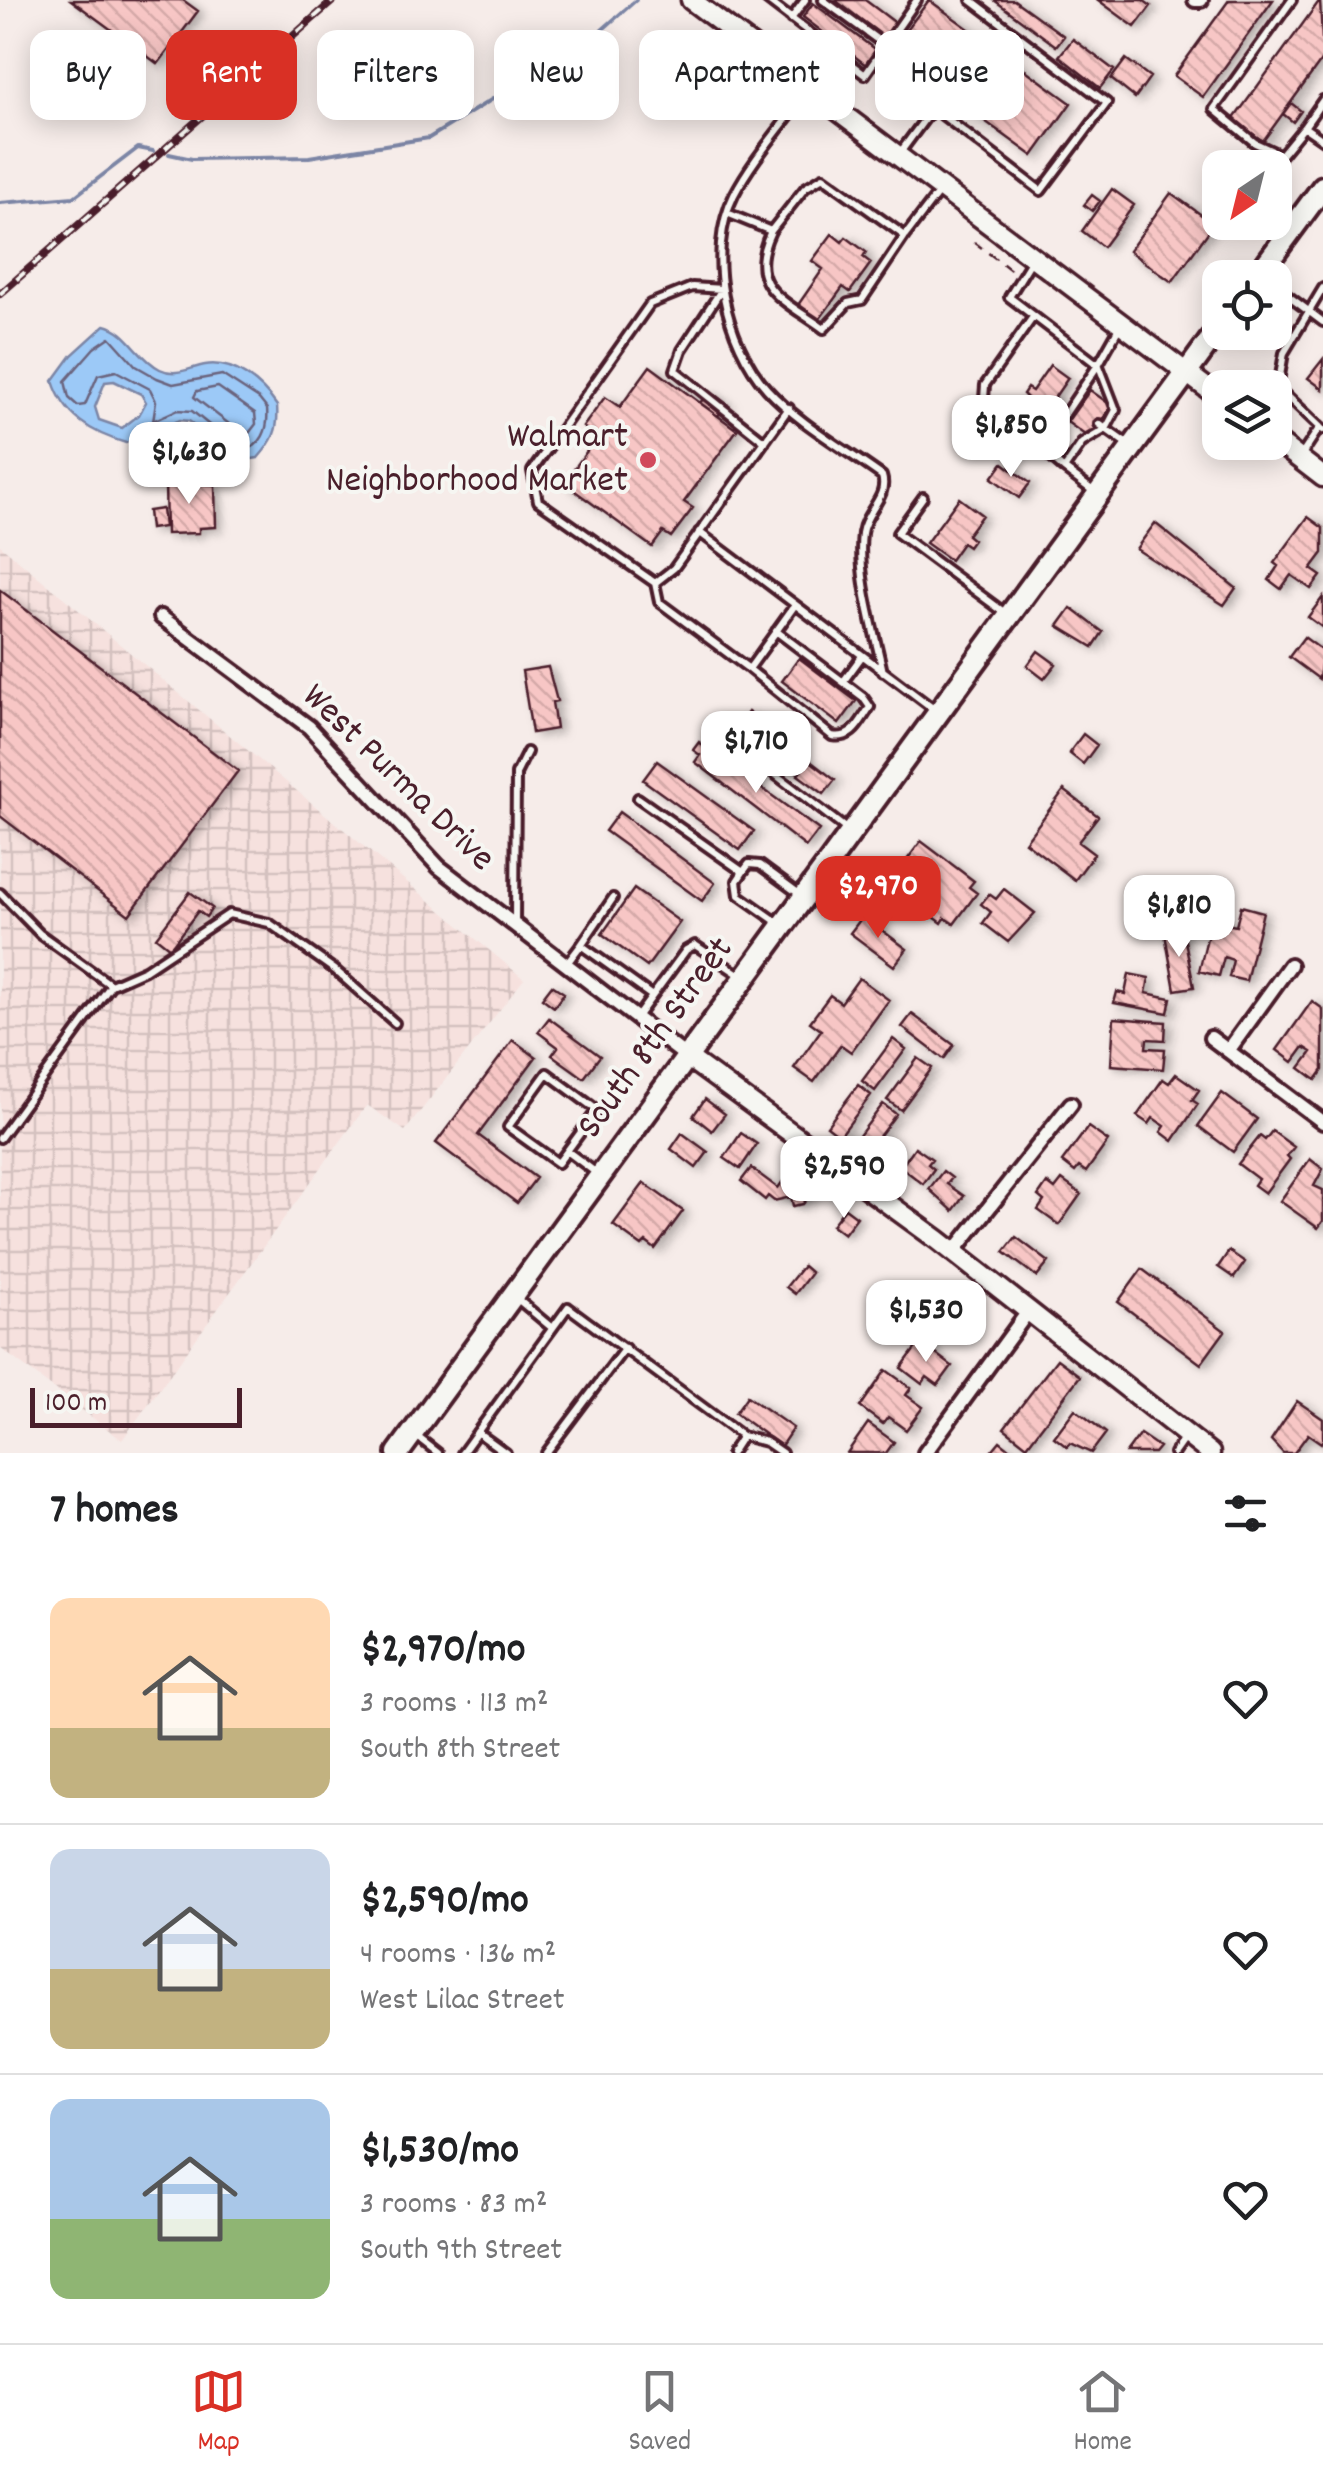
<!DOCTYPE html>
<meta charset="utf-8">
<style>
body{margin:0;font-family:Dekko,sans-serif;background:#f2f2f2;color:#202124;height:100vh;display:flex;flex-direction:column;font-size:38px;white-space:nowrap}
*{box-sizing:border-box;margin:0}
p{font-size:32px;color:#757577}
.icon{flex:none;width:55px;height:55px;fill:none;stroke:currentColor;stroke-width:2;stroke-linecap:round;stroke-linejoin:round}
.map{position:relative;height:1453px;overflow:hidden}
.side{display:flex;flex-direction:column;background:#fff;flex:1}
.side>*{flex:none}
.guide{position:absolute;left:30px;top:30px;width:1265px;height:90px;display:flex;gap:20px}
.needle{width:65px;rotate:215deg}
.buttons{position:absolute;left:1202px;top:150px;display:grid;gap:20px}
.buttons a{display:grid;place-items:center;width:90px;height:90px;border-radius:20px;background:#fff;box-shadow:0 5px 25px #0003;font-size:50px}
.scale{position:absolute;left:30px;bottom:25px;width:212px;box-sizing:border-box;padding-left:10px;border:5px solid #4a1f2b;border-top:0;font-size:28px;line-height:35px;white-space:nowrap;color:#4a1f2b;-webkit-text-stroke:8px #f6f6f2;paint-order:stroke}
.price{position:absolute;translate:-50% -85px;padding:0 22px;border-radius:20px;background:#fff;color:#222;font-size:32px;line-height:65px;filter:drop-shadow(0 2px 5px #0008)}
.price::after{content:'';position:absolute;left:50%;top:60px;width:30px;height:22px;margin-left:-15px;background:inherit;clip-path:polygon(0 0,100% 0,50% 100%)}
.price.current{background:#d93025;color:#fff}
ul{padding:0;list-style:none}
li{display:flex;align-items:center;gap:30px;height:250px;padding:0 50px}
li+li{border-top:2px solid #e0e0e0}
li span{display:grid;place-items:center;flex:none;width:280px;height:200px;border-radius:20px;color:#555}
li>.icon{margin-inline-start:auto}
span .icon{width:120px;height:120px;fill:#fffc;stroke-width:1}
li b{font-size:42px}
h2{display:flex;justify-content:space-between;align-items:center;height:120px;padding:0 50px;font-size:42px}
.chip{padding:0 35px;border-radius:20px;background:#fff;box-shadow:0 5px 25px #0003;font-size:35px;line-height:90px}
.chip.current{background:#d93025;color:#fff}
.tabs{display:flex;justify-content:space-around;align-items:center;height:140px;border-top:2px solid #e0e0e0;background:#fff;font-size:28px;color:#757577}
.tabs a{display:grid;justify-items:center;gap:5px}
.tabs .current{color:#d93025}
.map>svg:first-child{display:block}
.industrial{fill:url(#industrial-grid)}
.water{fill:#9cc9f7;stroke:#7b85a5;stroke-width:2.5;fill-rule:evenodd}
.lines{fill:none;stroke-linecap:round;stroke-linejoin:round}
.shore{stroke:#6b637d;stroke-width:2.5}
.stream{stroke:#7b85a5;stroke-width:4}
.building{fill:url(#building-back-hatch);stroke:#4a1f2b;stroke-width:2.5;filter:url(#shadow)}
.lane-casing{stroke:#4a1f2b;stroke-width:14}
.street-casing{stroke:#4a1f2b;stroke-width:20}
.secondary-casing{stroke:#4a1f2b;stroke-width:25}
.primary-casing{stroke:#4a1f2b;stroke-width:28}
.path{stroke:#4a1f2b;stroke-width:2.5;stroke-dasharray:10 8;stroke-linecap:butt}
.lane{stroke:#f6f6f2;stroke-width:6}
.street{stroke:#f6f6f2;stroke-width:12}
.secondary{stroke:#f6f6f2;stroke-width:18}
.primary{stroke:#f6f6f2;stroke-width:20}
.rail-casing{stroke:#4a1f2b;stroke-width:8}
.rail{stroke:#f6f6f2;stroke-width:4;stroke-dasharray:11;stroke-linecap:butt}
.poi-dot{fill:#d1495b;stroke:#f6f6f2;stroke-width:4}
.labels{text-anchor:middle;dominant-baseline:central;stroke-width:8;stroke-linejoin:round;paint-order:stroke}
.poi-label{font-size:38px;fill:#4a1f2b;stroke:#f6f6f2;text-anchor:end}
.street-label{font-size:38px;fill:#4a1f2b;stroke:#f6f6f2}
</style>
<div class="map">
<svg width="1323" height="1453" viewBox="0 0 1323 1453">
<defs>
<pattern id="industrial-grid" width="8" height="8" patternUnits="userSpaceOnUse" patternTransform="scale(2.5)"><rect width="8" height="8" fill="#f6e1de"/><path d="M0 4h8M4 0v8" fill="none" stroke="#d4c1bf"/></pattern>
<pattern id="building-back-hatch" width="6" height="6" patternUnits="userSpaceOnUse" patternTransform="scale(2.5)"><rect width="6" height="6" fill="#f7c6c5"/><path d="M-1 5l2 2M0 0l6 6M5-1l2 2" fill="none" stroke="#d5aaa9"/></pattern>
<filter id="shadow"><feDropShadow dx="5.5" dy="3" stdDeviation="5" flood-color="#0004"/></filter>
</defs>
<rect width="100%" height="100%" fill="#f6ece9"/>
<filter id="ink" filterUnits="userSpaceOnUse"><feTurbulence type="fractalNoise" baseFrequency=".01" numOctaves="2"/><feDisplacementMap in="SourceGraphic" scale="20" xChannelSelector="R" yChannelSelector="G"/><feConvolveMatrix kernelMatrix="1 2 1 2 8 2 1 2 1" color-interpolation-filters="sRGB"/></filter>
<g filter="url(#ink)">
<path class="industrial" d="M0,545L524,979L405,1131L367,1105L122,1440L0,1348Z"/>
<path class="water" d="M105,325C128,330 138,358 160,369C176,377 189,368 205,365C234,360 262,384 277,406C279,430 273,441 258,458L239,461L189,421L180,420L126,443C91,433 64,416 53,381L72,355ZM114,381L141,394L146,402L139,415L122,428L99,420L95,407L105,382Z"/>
<g class="lines">
<path class="shore" d="M110,337L136,366L157,378L173,384L222,375L259,399L267,409C269,429 262,448 241,451L192,411L177,410L153,421L156,401L150,389L116,371L98,375L85,405L78,406L69,398L65,381L94,348Z
M218,387L255,413L256,424L246,437L194,397L197,391Z"/>
<path class="stream" d="M169,154L192,159L309,157L429,138L594,37L636,0
M0,203L74,197L138,148L153,151"/>
</g>
<path class="building" d="M71,0H183L198,11L158,64Z
M835,0H865L897,24L887,39Z
M929,0L1071,103L1033,156L890,52Z
M994,0H1014L1064,36L1056,46Z
M1098,0H1143L1151,6L1135,27Z
M1229,0H1273L1203,97L1174,76Z
M1320,0L1323,58L1263,141L1233,120Z
M813,3L877,51L866,65L803,17Z
M1073,39L1114,70L1100,88L1059,56Z
M1126,59L1150,77L1135,98L1111,79Z
M1291,103L1301,111L1293,122L1283,114Z
M1112,189L1134,205L1103,247L1082,231Z
M1171,193L1214,224L1172,282L1129,251Z
M1092,195L1100,201L1092,211L1084,205Z
M832,234L842,242L846,237L866,252L863,257L871,263L850,292L843,287L819,320L798,305L823,269L812,261Z
M1323,359V389L1308,378Z
M1050,365L1068,378L1043,414L1023,394L1027,388L1032,391Z
M650,366L737,430L684,502L693,508L671,537L663,532L652,547L564,483L597,437L583,427L605,397L620,407Z
M1090,390L1112,406L1089,438L1067,422Z
M709,391L727,404L718,416L700,403Z
M1003,463L1030,483L1019,498L992,478Z
M165,481L215,485L216,527L199,528V533L166,534Z
M959,498L982,515L967,535L973,540L968,547L962,543L950,560L926,543Z
M162,509L164,527L150,529L148,511Z
M1308,517L1323,528V553L1311,569L1321,576L1311,589L1291,575L1281,589L1269,580L1278,566L1274,563Z
M1155,523L1236,588L1224,605L1136,549Z
M0,590L238,771L129,915L0,816Z
M1323,597V628L1308,617Z
M1071,608L1103,632L1093,647L1058,626Z
M1304,637L1323,651L1319,679L1289,657Z
M1038,651L1056,664L1044,679L1027,666Z
M799,658L856,701L839,724L782,681Z
M548,667L557,701L552,702L556,729L532,733L522,671Z
M748,712L756,718L747,731L739,725Z
M763,728L794,751L784,763L754,740Z
M1083,734L1097,745L1083,764L1069,753Z
M699,742L819,830L806,847L695,762L700,755L693,750Z
M795,754L805,762L797,772L787,764Z
M809,760L835,780L824,794L798,775Z
M657,761L754,831L740,850L643,780Z
M1064,790L1098,816L1078,842L1094,854L1075,880L1025,842Z
M619,812L715,883L702,901L605,831Z
M921,841L974,881L969,887L977,893L954,924L945,918L942,923L889,884Z
M634,889L680,922L647,967L602,934Z
M1004,889L1035,913L1008,942L983,923L991,912L981,904L989,894L996,899Z
M190,892L212,908L206,917L198,911L170,948L156,937Z
M1241,906L1263,912L1246,981L1229,977L1233,960L1224,957L1219,976L1199,971L1213,913L1224,916L1222,923L1236,926Z
M863,916L907,949L894,966L850,933Z
M1183,930L1194,987L1175,990L1165,934Z
M1129,974L1149,978L1146,993L1171,998L1168,1013L1114,1003L1117,992L1125,994Z
M859,978L889,1000L851,1052L841,1045L814,1082L794,1068L821,1030L810,1022L830,995L841,1003Z
M552,985L564,993L554,1007L542,998Z
M1312,1001L1323,1009V1070L1316,1080L1300,1068L1312,1052L1304,1047L1293,1062L1277,1050Z
M912,1014L954,1045L944,1059L902,1027Z
M549,1018L600,1056L584,1078L552,1055L558,1047L538,1032Z
M1114,1018L1166,1022L1165,1040L1147,1039L1146,1048L1165,1049L1163,1069L1111,1065Z
M893,1039L906,1049L875,1091L862,1081Z
M513,1040L536,1057L478,1135L536,1178L517,1203L436,1143Z
M918,1058L932,1068L901,1110L887,1100Z
M1176,1074L1199,1090L1192,1100L1198,1104L1173,1141L1161,1132L1165,1126L1153,1118L1149,1124L1137,1116L1163,1079L1169,1083Z
M858,1085L871,1095L840,1136L827,1126Z
M1222,1093L1257,1119L1233,1152L1198,1126Z
M705,1099L725,1114L712,1131L693,1116Z
M883,1104L896,1114L865,1155L852,1145Z
M1088,1127L1108,1141L1086,1172L1079,1167L1075,1172L1062,1162Z
M1272,1131L1294,1147L1287,1156L1290,1159L1265,1193L1254,1185L1258,1179L1238,1164L1260,1136L1265,1140Z
M682,1133L708,1152L696,1168L671,1149Z
M741,1133L757,1144L740,1169L724,1158Z
M915,1147L932,1159L928,1164L934,1169L923,1184L901,1167Z
M1310,1159L1323,1169L1314,1186L1323,1190V1221L1318,1228L1280,1201Z
M751,1168L778,1188L783,1181L794,1189L805,1174L818,1184L803,1204L793,1206L791,1197L774,1201L768,1196L765,1200L741,1181Z
M943,1171L952,1178L947,1184L964,1196L953,1211L929,1189Z
M1062,1180L1081,1194L1059,1225L1038,1210L1044,1201L1038,1196L1047,1183L1055,1189Z
M644,1183L683,1211L655,1249L646,1242L642,1246L613,1225Z
M845,1208L857,1217L844,1234L832,1225Z
M1016,1237L1049,1262L1037,1277L1004,1252Z
M1229,1251L1245,1262L1234,1278L1218,1267Z
M803,1266L811,1273L795,1294L786,1287Z
M1142,1269L1225,1331L1201,1364L1118,1302Z
M920,1342L952,1366L938,1385L927,1377L922,1384L901,1368Z
M1057,1359L1080,1376L1027,1446L1004,1428Z
M886,1370L911,1388L906,1395L923,1407L906,1430L888,1417L883,1424L860,1407Z
M747,1396L793,1428L781,1446L735,1413Z
M1297,1401L1323,1419V1440L1321,1443L1308,1434L1294,1453H1283L1271,1440Z
M1075,1409L1106,1433L1091,1453L1070,1443L1067,1447L1054,1437Z
M868,1423L894,1442L886,1453H847Z
M1140,1434L1159,1447L1154,1453H1126Z
M1000,1441L1015,1453H990Z"/>
<g class="lines">
<g class="lane-casing">
<path id="lane" d="M767,0L865,75L917,0
M823,0L886,46
M1292,0L1214,109L1255,143L1281,155L1304,127
M791,19L805,0
M890,76L933,108
M809,89C785,123 753,158 734,195C705,253 725,342 767,389C798,423 845,449 882,476C889,497 865,511 862,533C857,576 874,629 883,672
M1323,100L1304,127L1323,140
M899,154L933,108L1041,191L1107,103L971,0
M727,213L771,231L805,188L823,177L905,236L941,189
M771,231C744,287 783,299 824,329L848,303L862,300L905,236
M1033,258L1009,297L1098,365L1120,326
M1275,286L1323,322
M1033,317L985,385L984,399L1064,469
M1099,366L1116,410L1106,429L1099,424
M1320,427L1278,387L1284,353L1323,288
M765,442L675,370L682,350L722,289L692,287L650,304L532,471L538,501L655,583L659,602L749,669L795,605
M1042,448L1098,365
M1301,456L1320,427L1323,430
M1093,491L1064,469L1082,443L1106,429L1127,444
M923,497L897,533L1005,613
M699,532L935,710
M655,583L674,568L789,408
M749,669L832,736C853,740 859,723 870,707L863,697L776,631
M843,682L862,656
M724,735L850,832
M638,798L743,872L737,881L739,895L780,924
M743,872L749,864L760,865L802,896
M0,893L40,934L111,985L145,970L229,914L269,923L335,970L395,1023
M515,922L516,774L527,752
M581,945L613,898
M565,966L581,945L652,996
M637,1017L686,950L695,945L740,975
M0,1138L111,985
M567,1151L558,1163L508,1127L547,1073L597,1110L567,1151L599,1175
M515,1297L552,1328
M477,1432L506,1453
M415,1435L438,1453
M462,1453L568,1307L742,1436L766,1442L782,1453
M546,1453L625,1348
M731,1453L742,1436
M1174,1453L1186,1436"/>
</g>
<g class="street-casing">
<path id="street" d="M1195,0H1201
M161,617L309,727L439,867L687,1057
M1211,1038L1323,1122
M1228,1051L1290,965
M953,1253L1071,1104
M925,1453L1027,1313"/>
</g>
<g class="secondary-casing">
<path id="secondary" d="M691,0L1220,398
M1275,440L1323,477
M687,1057L938,1240L1210,1453"/>
</g>
<g class="primary-casing">
<path id="primary" d="M1256,278L1323,187
M398,1453L1220,327"/>
</g>
<path class="path" d="M974,242L1012,271"/>
<use href="#lane" class="lane"/>
<use href="#street" class="street"/>
<use href="#secondary" class="secondary"/>
<use href="#primary" class="primary"/>
<g class="rail-casing">
<path id="rail" d="M0,294L334,0"/>
</g>
<use href="#rail" class="rail"/>
</g>
</g>
<circle class="poi-dot" cx="648" cy="460" r="10"/>
<g class="labels">
<g class="poi-label">
<text x="628" y="438">Walmart<tspan x="628" dy="44">Neighborhood Market</tspan></text>
</g>
<g class="street-label">
<text transform="translate(397 779) rotate(44)">West Purma Drive</text>
<text transform="translate(657 1039) rotate(-54)">South 8th Street</text>
</g>
</g>
</svg>
<div class="buttons">
<a><svg class="needle" viewBox="-14 -14 28 28"><path d="M0-13l5 13h-10z" fill="#e53935"/><path d="M0 13l5-13h-10z" fill="#757577"/></svg></a>
<a><svg class="icon" aria-label="locate" viewBox="0 0 24 24"><circle cx="12" cy="12" r="6"/><path d="M12 2v4M12 18v4M2 12h4M18 12h4"/></svg></a>
<a><svg class="icon" aria-label="layers" viewBox="0 0 24 24"><path d="M12 4l9 5-9 5-9-5zM3 14l9 5 9-5"/></svg></a>
</div>
<div class="scale">100 m</div>
<b class="price" style="left:1011px;top:480px">$1,850</b>
<b class="price" style="left:189px;top:507px">$1,630</b>
<b class="price" style="left:756px;top:796px">$1,710</b>
<b class="price current" style="left:878px;top:941px">$2,970</b>
<b class="price" style="left:1179px;top:960px">$1,810</b>
<b class="price" style="left:844px;top:1221px">$2,590</b>
<b class="price" style="left:926px;top:1365px">$1,530</b>
<div class="guide">
<a class="chip">Buy</a>
<a class="chip current">Rent</a>
<a class="chip">Filters</a>
<a class="chip">New</a>
<a class="chip">Apartment</a>
<a class="chip">House</a>
</div>
</div>
<section class="side">
<h2>7 homes<svg class="icon" aria-label="filters" viewBox="0 0 24 24"><path d="M4 7h16M4 17h16"/><circle cx="9" cy="7" r="2"/><circle cx="15" cy="17" r="2"/></svg></h2>
<ul>
<li><span style="background:linear-gradient(#ffd9b3 65%,#c2b280 0)"><svg class="icon" aria-label="home" viewBox="0 0 24 24"><path d="M3 11l9-7 9 7M6 9v11h12V9"/></svg></span><div><b>$2,970/mo</b><p>3 rooms · 113 m²</p><p>South 8th Street</p></div><svg class="icon" aria-label="heart" viewBox="0 0 24 24"><path d="M12 20l-8-8c-3-5 5-10 8-4 3-6 11-1 8 4z"/></svg></li>
<li><span style="background:linear-gradient(#c9d6e8 60%,#c2b280 0)"><svg class="icon" aria-label="home" viewBox="0 0 24 24"><path d="M3 11l9-7 9 7M6 9v11h12V9"/></svg></span><div><b>$2,590/mo</b><p>4 rooms · 136 m²</p><p>West Lilac Street</p></div><svg class="icon" aria-label="heart" viewBox="0 0 24 24"><path d="M12 20l-8-8c-3-5 5-10 8-4 3-6 11-1 8 4z"/></svg></li>
<li><span style="background:linear-gradient(#a9c7e8 60%,#8fb573 0)"><svg class="icon" aria-label="home" viewBox="0 0 24 24"><path d="M3 11l9-7 9 7M6 9v11h12V9"/></svg></span><div><b>$1,530/mo</b><p>3 rooms · 83 m²</p><p>South 9th Street</p></div><svg class="icon" aria-label="heart" viewBox="0 0 24 24"><path d="M12 20l-8-8c-3-5 5-10 8-4 3-6 11-1 8 4z"/></svg></li>
</ul>
</section>
<nav class="tabs">
<a class="current"><svg class="icon" aria-label="map" viewBox="0 0 24 24"><path d="M3 6l6-2 6 2 6-2v14l-6 2-6-2-6 2zM9 4v14M15 6v14"/></svg>Map</a>
<a><svg class="icon" aria-label="saved" viewBox="0 0 24 24"><path d="M7 4h10v16l-5-4-5 4z"/></svg>Saved</a>
<a><svg class="icon" aria-label="home" viewBox="0 0 24 24"><path d="M3 11l9-7 9 7M6 9v11h12V9"/></svg>Home</a>
</nav>
